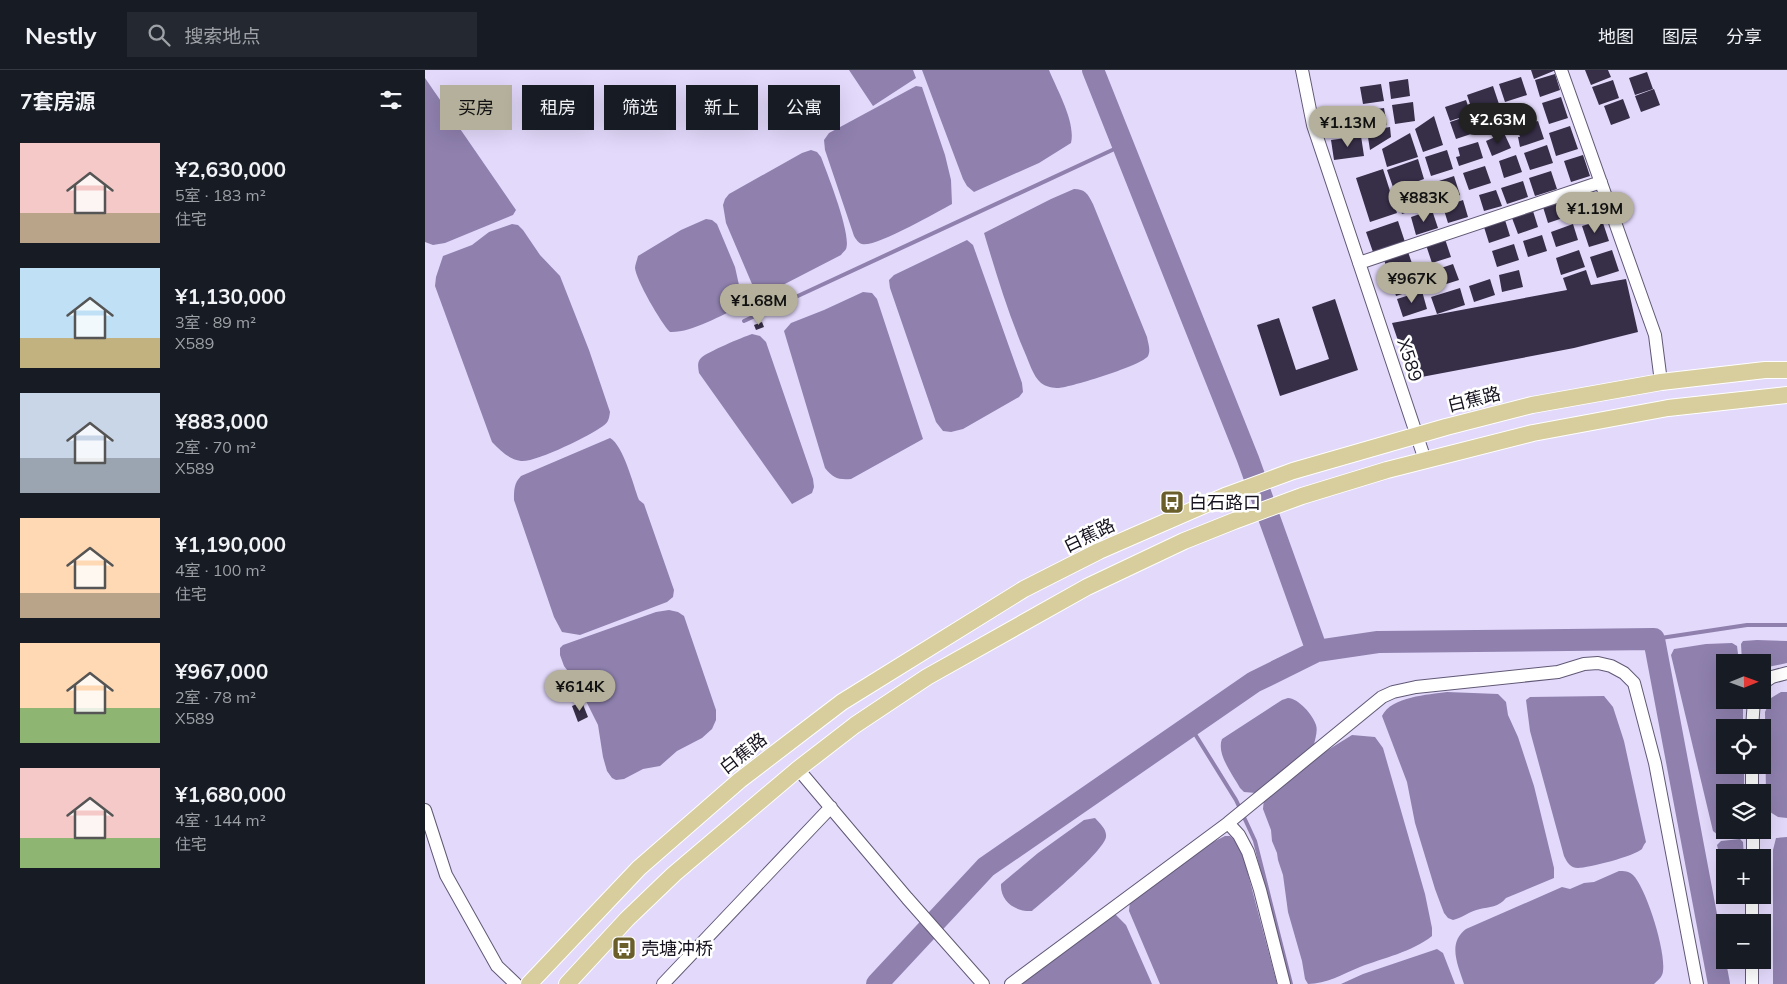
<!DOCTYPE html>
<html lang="zh">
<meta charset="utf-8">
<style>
body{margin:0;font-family:Mulish,"Noto Sans SC",sans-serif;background:#242831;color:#f1f3f6;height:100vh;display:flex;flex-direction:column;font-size:19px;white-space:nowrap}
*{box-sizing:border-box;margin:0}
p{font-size:16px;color:#9ea1a6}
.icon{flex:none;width:28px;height:28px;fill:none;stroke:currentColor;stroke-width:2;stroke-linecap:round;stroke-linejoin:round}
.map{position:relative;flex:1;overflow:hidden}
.drawer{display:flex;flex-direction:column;background:#171b24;width:425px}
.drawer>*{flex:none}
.top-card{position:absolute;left:15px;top:15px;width:475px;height:45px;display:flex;gap:10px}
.needle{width:32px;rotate:89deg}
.controls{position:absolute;left:1291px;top:584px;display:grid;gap:10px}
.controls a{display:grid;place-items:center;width:55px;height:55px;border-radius:0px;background:#171b24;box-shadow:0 5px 20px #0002;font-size:25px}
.price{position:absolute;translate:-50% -42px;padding:0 11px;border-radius:18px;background:#b4b09b;color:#111;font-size:16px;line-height:32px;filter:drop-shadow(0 1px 2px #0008)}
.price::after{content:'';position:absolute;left:50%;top:30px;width:15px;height:11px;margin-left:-8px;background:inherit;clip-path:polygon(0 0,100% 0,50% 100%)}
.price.current{background:#222;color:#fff}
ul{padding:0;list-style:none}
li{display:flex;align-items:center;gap:15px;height:125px;padding:0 20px}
li span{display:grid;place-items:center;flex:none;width:140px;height:100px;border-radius:0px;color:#555}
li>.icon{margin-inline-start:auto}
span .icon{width:60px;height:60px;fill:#fffc;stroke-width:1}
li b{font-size:21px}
h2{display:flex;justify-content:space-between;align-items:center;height:60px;padding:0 20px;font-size:21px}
.chip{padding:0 18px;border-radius:0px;background:#171b24;box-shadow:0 5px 20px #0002;font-size:18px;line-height:45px}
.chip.current{background:#b4b09b;color:#111}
header{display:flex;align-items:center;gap:30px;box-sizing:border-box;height:70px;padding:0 25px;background:#171b24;border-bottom:1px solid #363941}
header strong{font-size:24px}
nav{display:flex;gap:28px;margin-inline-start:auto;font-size:18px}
.search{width:350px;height:45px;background:#242831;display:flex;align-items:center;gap:12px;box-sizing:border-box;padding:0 18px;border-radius:0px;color:#9ea1a6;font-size:19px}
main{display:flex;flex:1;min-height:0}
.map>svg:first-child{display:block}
.water{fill:#8f80ae}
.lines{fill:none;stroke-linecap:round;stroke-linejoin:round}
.stream{stroke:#8f80ae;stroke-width:4}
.river{stroke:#8f80ae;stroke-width:22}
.building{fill:#372e48}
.minor-casing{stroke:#615875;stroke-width:14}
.major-casing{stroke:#fff;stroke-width:18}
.minor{stroke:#fff;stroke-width:12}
.major{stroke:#d7cd9d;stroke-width:16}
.labels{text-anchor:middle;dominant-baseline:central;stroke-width:5;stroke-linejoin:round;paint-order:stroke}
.street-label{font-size:18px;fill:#15111d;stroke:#fff}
.poi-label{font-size:18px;fill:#15111d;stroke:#fff;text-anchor:start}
</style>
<header>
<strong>Nestly</strong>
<div class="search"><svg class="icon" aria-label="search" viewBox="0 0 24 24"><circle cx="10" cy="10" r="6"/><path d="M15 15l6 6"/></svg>搜索地点</div>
<nav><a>地图</a><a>图层</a><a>分享</a></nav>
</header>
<main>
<section class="drawer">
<h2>7套房源<svg class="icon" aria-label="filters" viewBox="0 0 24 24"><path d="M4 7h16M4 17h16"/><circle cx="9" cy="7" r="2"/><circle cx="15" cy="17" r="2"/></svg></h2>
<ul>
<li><span style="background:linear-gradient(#f6c9c9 70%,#b9a48a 0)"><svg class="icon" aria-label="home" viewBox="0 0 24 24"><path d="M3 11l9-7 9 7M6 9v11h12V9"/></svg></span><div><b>¥2,630,000</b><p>5室 · 183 m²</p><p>住宅</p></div></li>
<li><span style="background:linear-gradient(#bfe0f5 70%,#c2b280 0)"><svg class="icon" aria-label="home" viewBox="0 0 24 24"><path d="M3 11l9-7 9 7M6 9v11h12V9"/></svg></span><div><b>¥1,130,000</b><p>3室 · 89 m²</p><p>X589</p></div></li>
<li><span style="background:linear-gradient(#c9d6e8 65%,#9aa5b1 0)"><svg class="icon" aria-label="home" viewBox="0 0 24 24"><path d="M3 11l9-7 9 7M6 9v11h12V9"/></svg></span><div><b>¥883,000</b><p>2室 · 70 m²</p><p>X589</p></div></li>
<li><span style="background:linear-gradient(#ffd9b3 75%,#b9a48a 0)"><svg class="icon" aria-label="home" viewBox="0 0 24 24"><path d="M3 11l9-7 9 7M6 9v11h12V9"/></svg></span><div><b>¥1,190,000</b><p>4室 · 100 m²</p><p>住宅</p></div></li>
<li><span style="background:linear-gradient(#ffd9b3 65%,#8fb573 0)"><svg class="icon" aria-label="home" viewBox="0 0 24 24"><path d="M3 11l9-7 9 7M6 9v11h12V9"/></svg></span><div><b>¥967,000</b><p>2室 · 78 m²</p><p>X589</p></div></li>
<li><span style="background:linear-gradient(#f6c9c9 70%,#8fb573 0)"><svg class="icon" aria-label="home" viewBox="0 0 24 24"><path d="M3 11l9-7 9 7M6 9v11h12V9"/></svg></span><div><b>¥1,680,000</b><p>4室 · 144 m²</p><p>住宅</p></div></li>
</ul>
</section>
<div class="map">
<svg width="1362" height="914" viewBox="0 0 1362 914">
<rect width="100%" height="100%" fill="#e3d9fb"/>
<path class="water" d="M424,0H488L491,8L448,36Z
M497,0H624C632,20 651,52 646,73L614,93L549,122L542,116L538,109Z
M0,8L91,140L88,145L20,173L8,175L0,172Z
M491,16L497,17L520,85L526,110L527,134C512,142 450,178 437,174C433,173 431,169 429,166L400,80L399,70L404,63Z
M386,80L392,82L396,87C402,103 427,165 421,179C420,181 417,183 416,185L352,218L337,222L327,214L301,153L298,135L300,129L304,124L377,83Z
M649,119C660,119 663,124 668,134L722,267C723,273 726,280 723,286C718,295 646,317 634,318C628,318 621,317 616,313C608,306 604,292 600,283C583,243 571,203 559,163L626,129Z
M281,149L287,150L292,154L310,197L318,233L316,236C297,245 266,263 245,262C236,253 211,210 210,198C210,195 212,190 213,186L256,160Z
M87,154L93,155L98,160L115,185L135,206L164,280L185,342C184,348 184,352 178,356C166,365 110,393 96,391C83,389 76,381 67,372L10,216L11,207L18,186L47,175L64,162Z
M542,170L548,175L597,313L598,322L594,327L538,359L526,362L518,361L511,352L465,218L464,210L469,205Z
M438,222L447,223L452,229L498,369L426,409C413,410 408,408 400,398L359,261L366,253L399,240Z
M327,264L335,266L341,272L388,409L389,417L387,423L367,434L274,303C273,297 272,292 276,288C282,282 318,267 327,264Z
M185,368C199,376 208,415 214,430L219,434L249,520L248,527L242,532L155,565L137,562L129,547L89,430C89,420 89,413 96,406Z
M244,540L253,542L259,546L291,640V650L287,659L277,668L252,681L235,696L218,699L199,709L191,710L187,708L182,701L178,687L173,655L152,613L139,596L135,585V578L138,575L231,542Z
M1332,570L1362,571V593L1338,598V592H1317L1316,574L1318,571Z
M1307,573L1312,576L1314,592H1300V630H1318V657L1300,658V695H1319V722H1300V760L1319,761L1315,764L1293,765L1288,761L1246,585L1249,579L1281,574Z
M1022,622L1073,624L1081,632L1083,645L1093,667L1109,716L1129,798V808L1081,828C1074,837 1064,837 1055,839C1045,841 1037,848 1028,850L1023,848L1019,843L1010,819L990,753L982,712L957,646C967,626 1003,625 1022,622Z
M1356,622H1362V748L1353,747L1345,742L1341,729L1340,642L1346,628Z
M1179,626L1188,637L1199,671L1221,772C1219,774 1218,777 1217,779C1210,786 1163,798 1153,798C1145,798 1142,792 1139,786L1105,661L1101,630L1105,627Z
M863,628C873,628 888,645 891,655C893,661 890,669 889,675L831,723L819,722L815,718C808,705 791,684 797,669L857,630Z
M927,665L950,667L958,678L1000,824L1007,858V866C987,882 958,888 935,897C918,904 901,914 883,914L880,909L877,891L863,842L858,805L853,790L852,783L847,771L846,760L838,739L839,728L890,688Z
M670,748C675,754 682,759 681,767C679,781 620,830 607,841C591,842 575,832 576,814L613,783L659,750Z
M800,766H805L812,772L818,785L852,914H735L704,841L705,831L786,773Z
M1362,767V914H1348V780L1351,768Z
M1315,769L1318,772L1319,787L1300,788V810L1292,775L1296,771Z
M1194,801C1199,801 1204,801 1208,805C1221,817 1244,889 1237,905C1236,908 1232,911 1229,914H1039C1033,895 1022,873 1041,859L1137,817L1145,819L1159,813L1169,812Z
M685,845H691L701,855L727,914H596Z
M1012,879L1018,883L1030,914H916L938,904Z"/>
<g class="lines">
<path class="stream" d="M319,251L698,75
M1229,569L1322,555H1362
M765,656L811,730L830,771L866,914"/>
<path class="river" d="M668,0L823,389L892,581
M452,914L561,797L829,612L892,581L953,572L1229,569L1294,914"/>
</g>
<path class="building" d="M1106,0H1131L1109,9Z
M1160,0H1183L1186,7L1166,15Z
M1222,2L1228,19L1210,25L1204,8Z
M1130,4L1135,20L1115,27L1110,10Z
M1096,7L1102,25L1080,32L1074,14Z
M983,9L985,26L966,29L964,12Z
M1188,10L1194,28L1174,35L1167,17Z
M956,14L959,31L938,34L935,17Z
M1068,16L1074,34L1048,43L1042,25Z
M1229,19L1235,35L1216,42L1210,26Z
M1136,27L1143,48L1124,54L1117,33Z
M1198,29L1205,48L1186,55L1179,36Z
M1041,30L1046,44L1025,51L1020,37Z
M988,32L990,51L970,54L967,35Z
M959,38L962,55L940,58L938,41Z
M1074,38L1079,54L1057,61L1052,45Z
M1046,45L1052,62L1031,69L1025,52Z
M1009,46L1018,75L998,82L990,59Z
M1113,51L1119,69L1095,77L1093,67H1095L1092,58Z
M1145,56L1153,79L1131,86L1124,63Z
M965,57L966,67L945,80L942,61Z
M985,63L993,87L962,97L957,79Z
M1079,63L1086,78L1067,86L1061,71Z
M936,66L939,86L909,90L906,70Z
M1053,72L1058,88L1034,96L1031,87L1035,86L1033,78Z
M1122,75L1128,93L1105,100L1099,83Z
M1022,80L1028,99L1006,106L1000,87Z
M1091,85L1097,102L1079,108L1074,91Z
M1158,85L1165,106L1146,112L1139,91Z
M993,89L999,109L969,120L962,100Z
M1060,96L1066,113L1044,120L1038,103Z
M958,99L972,143L945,152L931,108Z
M1126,101L1132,119L1110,126L1104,108Z
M1029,106L1035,125L1014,132L1008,113Z
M1098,111L1103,127L1082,134L1076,118Z
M1001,114L1008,134L977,144L970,124Z
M1071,120L1077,136L1059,141L1054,125Z
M1168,120L1175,142L1153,149L1146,127Z
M1038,130L1043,147L1023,153L1018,137Z
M1138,131L1144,146L1123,153L1118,137Z
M1007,140L1013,158L991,165L986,147Z
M1108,141L1113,157L1093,164L1087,148Z
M1080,150L1085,166L1064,173L1059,157Z
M1177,150L1184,171L1164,177L1157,156Z
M973,151L980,172L948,182L941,162Z
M1148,154L1153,170L1131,177L1126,162Z
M1117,165L1122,181L1103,187L1098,171Z
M1020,169L1026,187L1007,193L1001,175Z
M1089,174L1094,190L1072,197L1067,181Z
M1154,180L1160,197L1136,205L1131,188Z
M1187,180L1194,201L1172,208L1165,187Z
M983,182L989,199L965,207L959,190Z
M1028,194L1034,210L1015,216L1010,200Z
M1094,200L1098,217L1077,222L1074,205Z
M1161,200L1166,215L1201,209L1213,262L1149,278L986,309L967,253L1142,220L1138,208Z
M990,201L996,218L971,226L966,209Z
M1065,209L1070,225L1049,232L1044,216Z
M1035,218L1040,235L1012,244L1006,227Z
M997,221L1002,239L978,247L972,229Z
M910,229L933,300L855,326L832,255L854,248L871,300L904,289L887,237Z
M337,252L339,257L331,260L329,255Z
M157,632L163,647L153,652L147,636Z"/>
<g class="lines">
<g class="minor-casing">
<path id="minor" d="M877,0L888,55L1000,390
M1136,0L1230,265L1236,312
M934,193L1176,112
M1338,613L1347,607L1362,603
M1327,658L1329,630
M1327,695V722
M373,699L482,828L558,914
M0,740L21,805L72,896L91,914
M803,753L814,765L823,782L835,820L859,914
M1328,788V760
M1327,852V825
M1327,890V914
M238,914L406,737
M586,914L803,753L957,627L968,622L991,617L1133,602L1159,594L1173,593L1186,596L1199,603L1209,613L1230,693L1272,914"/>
</g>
<g class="major-casing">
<path id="major" d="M104,914L214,798L315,710L417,632L599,519L674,481L800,426L868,401L1021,357L1107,335L1236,312L1340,300H1362
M142,914L202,849L249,804L373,699L430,655L502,607L662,517L759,471L809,451L877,426L962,400L1108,363L1243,338L1362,325"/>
</g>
<use href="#minor" class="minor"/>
<use href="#major" class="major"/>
</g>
<defs>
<g id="bus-square" transform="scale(1.25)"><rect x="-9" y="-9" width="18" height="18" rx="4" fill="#6a5f2b" stroke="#fff"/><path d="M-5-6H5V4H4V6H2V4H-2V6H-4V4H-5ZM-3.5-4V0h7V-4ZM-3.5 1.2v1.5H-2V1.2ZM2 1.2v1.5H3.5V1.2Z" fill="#fff"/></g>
</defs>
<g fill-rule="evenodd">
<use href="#bus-square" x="747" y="432"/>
<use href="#bus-square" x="199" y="878"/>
</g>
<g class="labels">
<g class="street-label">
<text transform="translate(985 290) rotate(72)">X589</text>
<text transform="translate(1049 329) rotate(-14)">白蕉路</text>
<text transform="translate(664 465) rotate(-26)">白蕉路</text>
<text transform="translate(318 683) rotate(-38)">白蕉路</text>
</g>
<g class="poi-label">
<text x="764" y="432">白石路口</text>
<text x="216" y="878">壳塘冲桥</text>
</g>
</g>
</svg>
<div class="controls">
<a><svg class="needle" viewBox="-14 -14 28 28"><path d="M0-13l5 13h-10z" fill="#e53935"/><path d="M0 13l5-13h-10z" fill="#9ea1a6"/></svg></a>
<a><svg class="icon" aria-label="locate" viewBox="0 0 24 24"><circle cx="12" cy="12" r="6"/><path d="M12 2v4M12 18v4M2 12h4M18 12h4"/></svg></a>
<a><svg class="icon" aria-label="layers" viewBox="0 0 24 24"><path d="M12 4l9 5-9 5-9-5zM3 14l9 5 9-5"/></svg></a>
<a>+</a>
<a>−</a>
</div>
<b class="price current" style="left:1073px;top:75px">¥2.63M</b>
<b class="price" style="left:923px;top:78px">¥1.13M</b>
<b class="price" style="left:999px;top:153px">¥883K</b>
<b class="price" style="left:1170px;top:164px">¥1.19M</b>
<b class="price" style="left:987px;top:234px">¥967K</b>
<b class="price" style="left:334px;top:256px">¥1.68M</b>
<b class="price" style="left:155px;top:642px">¥614K</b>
<div class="top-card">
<a class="chip current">买房</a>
<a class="chip">租房</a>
<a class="chip">筛选</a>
<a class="chip">新上</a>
<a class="chip">公寓</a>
</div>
</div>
</main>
